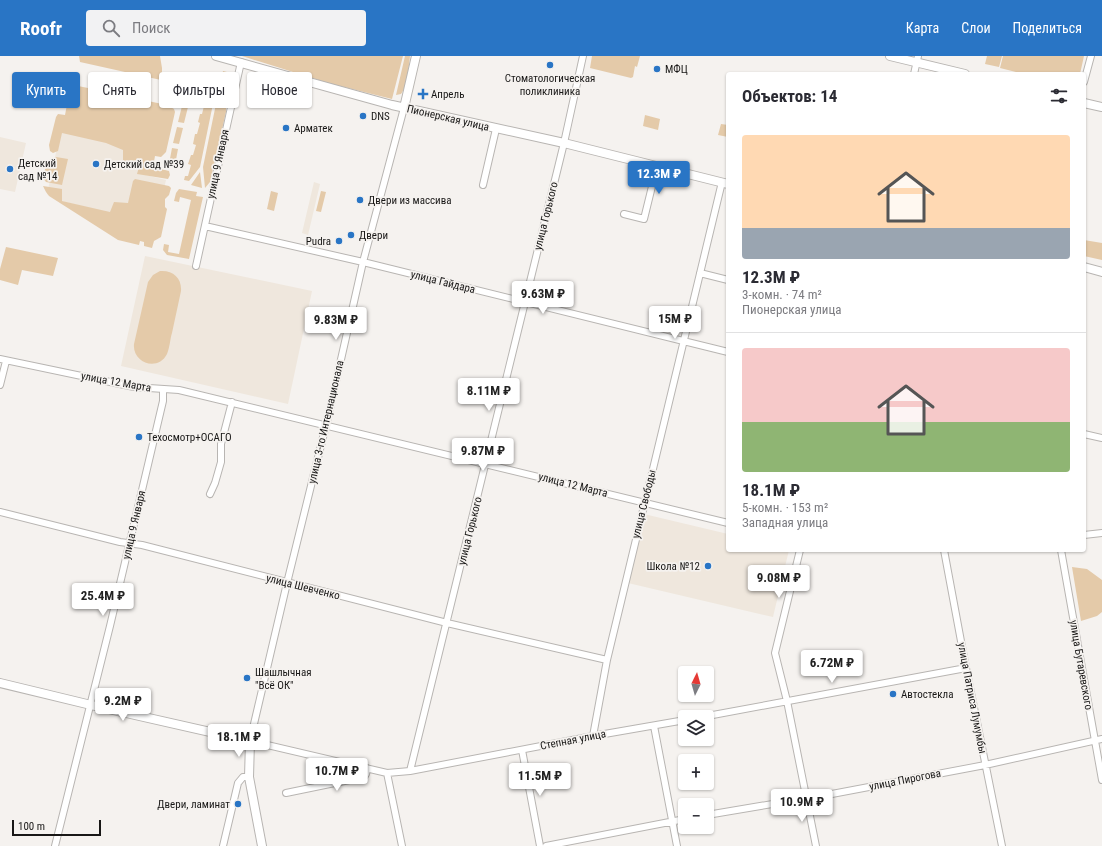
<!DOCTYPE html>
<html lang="ru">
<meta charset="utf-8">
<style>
body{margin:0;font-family:"Roboto Condensed",sans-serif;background:#f2f2f3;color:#2b2b33;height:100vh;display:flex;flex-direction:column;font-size:15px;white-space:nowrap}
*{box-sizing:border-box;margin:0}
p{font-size:13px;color:#7c7c81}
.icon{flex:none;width:22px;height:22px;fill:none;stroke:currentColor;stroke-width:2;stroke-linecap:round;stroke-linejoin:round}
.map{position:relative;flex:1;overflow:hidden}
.drawer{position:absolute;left:726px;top:16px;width:360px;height:480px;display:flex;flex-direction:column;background:#fff;border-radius:4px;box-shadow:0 1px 3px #0004}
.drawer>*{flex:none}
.hud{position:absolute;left:12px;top:16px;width:380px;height:36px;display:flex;gap:8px}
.needle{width:26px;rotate:5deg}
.buttons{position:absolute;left:678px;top:610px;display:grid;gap:8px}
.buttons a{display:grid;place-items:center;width:36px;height:36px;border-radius:4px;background:#fff;box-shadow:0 1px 3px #0004;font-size:20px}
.scale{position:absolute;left:12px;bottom:10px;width:89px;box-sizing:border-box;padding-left:4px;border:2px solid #181716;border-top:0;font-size:11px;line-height:14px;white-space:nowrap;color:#181716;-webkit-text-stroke:3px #f5f2ef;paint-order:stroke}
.price{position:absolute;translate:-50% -34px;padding:0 9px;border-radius:4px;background:#fff;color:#222;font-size:13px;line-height:26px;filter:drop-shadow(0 1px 2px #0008)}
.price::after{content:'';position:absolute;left:50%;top:24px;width:12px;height:9px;margin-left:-6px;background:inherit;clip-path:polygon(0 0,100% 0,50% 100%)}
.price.active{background:#2975c5;color:#fff}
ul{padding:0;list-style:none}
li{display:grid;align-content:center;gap:8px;height:212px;padding:0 16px}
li+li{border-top:1px solid #e1e1e2}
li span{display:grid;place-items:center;height:124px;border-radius:4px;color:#555}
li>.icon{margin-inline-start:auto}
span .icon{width:72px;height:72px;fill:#fffc;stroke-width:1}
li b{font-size:17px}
h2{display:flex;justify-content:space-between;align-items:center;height:48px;padding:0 16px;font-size:17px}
.chip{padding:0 14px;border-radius:4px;background:#fff;box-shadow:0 1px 3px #0004;font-size:14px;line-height:36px}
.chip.active{background:#2975c5;color:#fff}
header{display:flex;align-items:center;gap:24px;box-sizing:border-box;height:56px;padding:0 20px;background:#2975c5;color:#fff}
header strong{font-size:19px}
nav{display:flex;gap:22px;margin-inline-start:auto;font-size:14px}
.search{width:280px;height:36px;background:#f2f2f3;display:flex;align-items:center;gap:10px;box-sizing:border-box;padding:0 14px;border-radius:4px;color:#7c7c81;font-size:15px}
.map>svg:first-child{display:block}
.built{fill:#efe7dd}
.green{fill:#e4caa9}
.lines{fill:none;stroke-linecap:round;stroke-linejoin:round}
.minor-casing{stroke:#b8b5b2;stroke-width:8}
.major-casing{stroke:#b8b5b2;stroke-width:10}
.minor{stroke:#fff;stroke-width:6}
.major{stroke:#fff;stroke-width:8}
.poi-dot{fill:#2975c5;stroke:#f5f2ef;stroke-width:1.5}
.labels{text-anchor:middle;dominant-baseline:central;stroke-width:3.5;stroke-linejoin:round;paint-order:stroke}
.poi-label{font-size:11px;fill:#181716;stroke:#f5f2ef;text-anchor:start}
.street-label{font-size:11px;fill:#181716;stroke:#f5f2ef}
</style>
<header>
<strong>Roofr</strong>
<div class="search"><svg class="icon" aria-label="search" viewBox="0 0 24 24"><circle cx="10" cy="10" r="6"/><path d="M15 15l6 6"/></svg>Поиск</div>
<nav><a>Карта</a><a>Слои</a><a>Поделиться</a></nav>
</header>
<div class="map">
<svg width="1102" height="790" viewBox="0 0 1102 790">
<rect width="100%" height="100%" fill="#f5f2ef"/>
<path class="built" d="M63,64L145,82L138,117L166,124L156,168L61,145L47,138Z
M0,81L26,87L15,136L0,133Z
M314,126L320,128L308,179L302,177Z
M145,200L312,235L288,348L121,310Z
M644,458L728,478V494H789L773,561L628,527Z"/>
<path class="green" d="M79,0H160L162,12V23L161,24L80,6Z
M242,0H403L392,43L328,27Z
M405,0H410C409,10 407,31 401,38L396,39Z
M592,0H640L637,11L635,10L633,21L631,22L590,12Z
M987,0H1002L999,11L985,8Z
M1003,0H1084L1080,18H1024L1000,12Z
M223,15L235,18L229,22L225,39L218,38Z
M73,29L93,33L94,38L126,45L129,41L167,49L174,53L175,56L166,96L161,101L155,100L153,111L169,115L170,119L168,123L137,118L139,111L130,109L123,104V94L106,87L62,77L58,95L53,97L50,95L49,89L56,61L58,58L65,59L70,33Z
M204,41L214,43L200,111L189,125L184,124L185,120H188L191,109L188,108L191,99H193L196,89L193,88L195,78H197L200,67L198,66L200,58H202L205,46H203Z
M217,43L224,45L226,47V56L210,126L205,132L203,111Z
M182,50L188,51L184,67L178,66Z
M645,59L660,63L658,74L643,70Z
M721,68L728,69V81L718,79Z
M177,71L183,72L179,88L173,87Z
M172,92L178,93L175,109L169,108Z
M56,101L68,103L62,129L46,126L43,122L47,105Z
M200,116L202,132L191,129Z
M135,123L169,130L171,132L169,139L165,143V151L167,153L161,181L154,185L152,192L144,190V186L140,185L139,189L118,184L49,140L46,136L43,130L62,133V145L110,156L114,146L128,147L133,125Z
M179,133L197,136L196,140L203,141L189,203L167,199L163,194L164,188L169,189L168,196L179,198L191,144L180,141L179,146L174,145L176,137Z
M271,135L278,137L274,155L267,153Z
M321,135L326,136L321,156L316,155Z
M1084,184L1102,187V204L1084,200Z
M6,191L58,202L53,220L22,214L18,229L0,224V213Z
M160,215C173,214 182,222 181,235C178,249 175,263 172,277C170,283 170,291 167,298C158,316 132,307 134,288L148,226L153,219Z
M1072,511L1087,513L1102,524V556L1097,560L1081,565Z"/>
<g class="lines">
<g class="minor-casing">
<path id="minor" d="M914,18L918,0
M1084,26L1091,0
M404,52L363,206L328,361L287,527L250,685L387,717L410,715L593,680L685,664
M483,129L496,73
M624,158L644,163L657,110
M205,170L363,206L728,296
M196,210L241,6
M700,217L728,224
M0,303L134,331L179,334L728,467
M0,329L6,305
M1084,378L1102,382
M210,438L215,427L221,406V388L232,346
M0,456L120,486L142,489L447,567L607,604
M1084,479L1102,477
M800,494L775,597L787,645L816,790
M944,494L966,612L1002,790
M1061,494L1102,724
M702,661L966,612
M654,670L677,790
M593,680L607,604L722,126
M522,694L540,790
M410,715L564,87L583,0
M387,717L402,790
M286,737L364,721L366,718L367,712
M707,759L796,744L806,741H816L985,709L1102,683
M55,790L110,570L163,345V333
M223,790L238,727L243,721H249
M546,790L685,763"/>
</g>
<g class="major-casing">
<path id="major" d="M216,0L392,49L564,87L728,128
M890,0L965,18
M1084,47L1102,51
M404,52L416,0
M1084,211L1102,216
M0,627L91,649L250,685L249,721L262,790"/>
</g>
<use href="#minor" class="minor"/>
<use href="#major" class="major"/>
</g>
<g class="poi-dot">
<circle cx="550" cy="9" r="4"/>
<circle cx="657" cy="13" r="4"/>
<path d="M421 32h4v4h4v4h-4v4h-4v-4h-4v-4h4z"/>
<circle cx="363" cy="60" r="4"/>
<circle cx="286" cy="72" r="4"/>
<circle cx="96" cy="108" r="4"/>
<circle cx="10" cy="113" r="4"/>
<circle cx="360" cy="144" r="4"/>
<circle cx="351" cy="179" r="4"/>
<circle cx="339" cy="185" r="4"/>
<circle cx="139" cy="381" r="4"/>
<circle cx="708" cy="510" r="4"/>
<circle cx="247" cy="622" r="4"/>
<circle cx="893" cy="638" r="4"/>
<circle cx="238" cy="748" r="4"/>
</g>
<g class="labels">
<g class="poi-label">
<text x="665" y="13">МФЦ</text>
<text x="550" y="22" text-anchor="middle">Стоматологическая<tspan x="550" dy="13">поликлиника</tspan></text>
<text x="431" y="38">Апрель</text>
<text x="371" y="60">DNS</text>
<text x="294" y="72">Арматек</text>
<text x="18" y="107">Детский<tspan x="18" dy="13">сад №14</tspan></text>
<text x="104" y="108">Детский сад №39</text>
<text x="368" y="144">Двери из массива</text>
<text x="359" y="179">Двери</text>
<text x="331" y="185" text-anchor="end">Pudra</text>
<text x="147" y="381">Техосмотр+ОСАГО</text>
<text x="700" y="510" text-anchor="end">Школа №12</text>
<text x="255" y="616">Шашлычная<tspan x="255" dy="13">"Всё ОК"</tspan></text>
<text x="901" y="638">Автостекла</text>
<text x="230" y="748" text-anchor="end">Двери, ламинат</text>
</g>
<g class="street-label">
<text transform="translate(448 62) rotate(13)">Пионерская улица</text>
<text transform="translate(218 108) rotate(-78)">улица 9 Января</text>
<text transform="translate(546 160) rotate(-76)">улица Горького</text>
<text transform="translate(443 226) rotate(14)">улица Гайдара</text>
<text transform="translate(116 326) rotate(10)">улица 12 Марта</text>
<text transform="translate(326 366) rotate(-77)">улица 3-го Интернационала</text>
<text transform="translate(573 429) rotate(14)">улица 12 Марта</text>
<text transform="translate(644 448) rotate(-76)">улица Свободы</text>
<text transform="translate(134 469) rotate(-77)">улица 9 Января</text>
<text transform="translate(470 475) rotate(-76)">улица Горького</text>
<text transform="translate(303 531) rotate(14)">улица Шевченко</text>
<text transform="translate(1081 609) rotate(80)">улица Бутаревского</text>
<text transform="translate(972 642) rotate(79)">улица Патриса Лумумбы</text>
<text transform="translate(573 684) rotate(-11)">Степная улица</text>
<text transform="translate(905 724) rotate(-11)">улица Пирогова</text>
</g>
</g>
</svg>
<div class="buttons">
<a><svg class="needle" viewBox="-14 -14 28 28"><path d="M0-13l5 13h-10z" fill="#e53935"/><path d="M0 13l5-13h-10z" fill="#7c7c81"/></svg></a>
<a><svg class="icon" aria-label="layers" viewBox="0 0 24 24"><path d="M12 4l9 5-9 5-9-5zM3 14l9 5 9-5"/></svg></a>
<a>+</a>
<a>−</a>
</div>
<div class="scale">100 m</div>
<b class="price active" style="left:659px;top:139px">12.3M ₽</b>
<b class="price" style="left:543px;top:259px">9.63M ₽</b>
<b class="price" style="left:675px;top:284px">15M ₽</b>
<b class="price" style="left:336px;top:285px">9.83M ₽</b>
<b class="price" style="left:489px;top:356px">8.11M ₽</b>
<b class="price" style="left:483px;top:416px">9.87M ₽</b>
<b class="price" style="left:779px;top:543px">9.08M ₽</b>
<b class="price" style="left:103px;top:561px">25.4M ₽</b>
<b class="price" style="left:832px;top:628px">6.72M ₽</b>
<b class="price" style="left:123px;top:666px">9.2M ₽</b>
<b class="price" style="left:239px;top:702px">18.1M ₽</b>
<b class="price" style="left:337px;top:736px">10.7M ₽</b>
<b class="price" style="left:540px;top:741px">11.5M ₽</b>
<b class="price" style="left:802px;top:767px">10.9M ₽</b>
<div class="hud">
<a class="chip active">Купить</a>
<a class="chip">Снять</a>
<a class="chip">Фильтры</a>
<a class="chip">Новое</a>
</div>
<section class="drawer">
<h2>Объектов: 14<svg class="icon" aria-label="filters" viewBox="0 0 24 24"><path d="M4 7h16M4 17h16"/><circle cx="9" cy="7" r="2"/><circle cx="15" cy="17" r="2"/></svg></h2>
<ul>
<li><span style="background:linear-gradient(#ffd9b3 75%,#9aa5b1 0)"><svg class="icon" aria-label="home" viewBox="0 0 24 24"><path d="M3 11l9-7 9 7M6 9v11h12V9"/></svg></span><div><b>12.3M ₽</b><p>3-комн. · 74 m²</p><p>Пионерская улица</p></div></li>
<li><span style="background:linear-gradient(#f6c9c9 60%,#8fb573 0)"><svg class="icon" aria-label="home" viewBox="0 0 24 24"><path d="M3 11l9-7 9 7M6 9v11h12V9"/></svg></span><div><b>18.1M ₽</b><p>5-комн. · 153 m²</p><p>Западная улица</p></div></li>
</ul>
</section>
</div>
